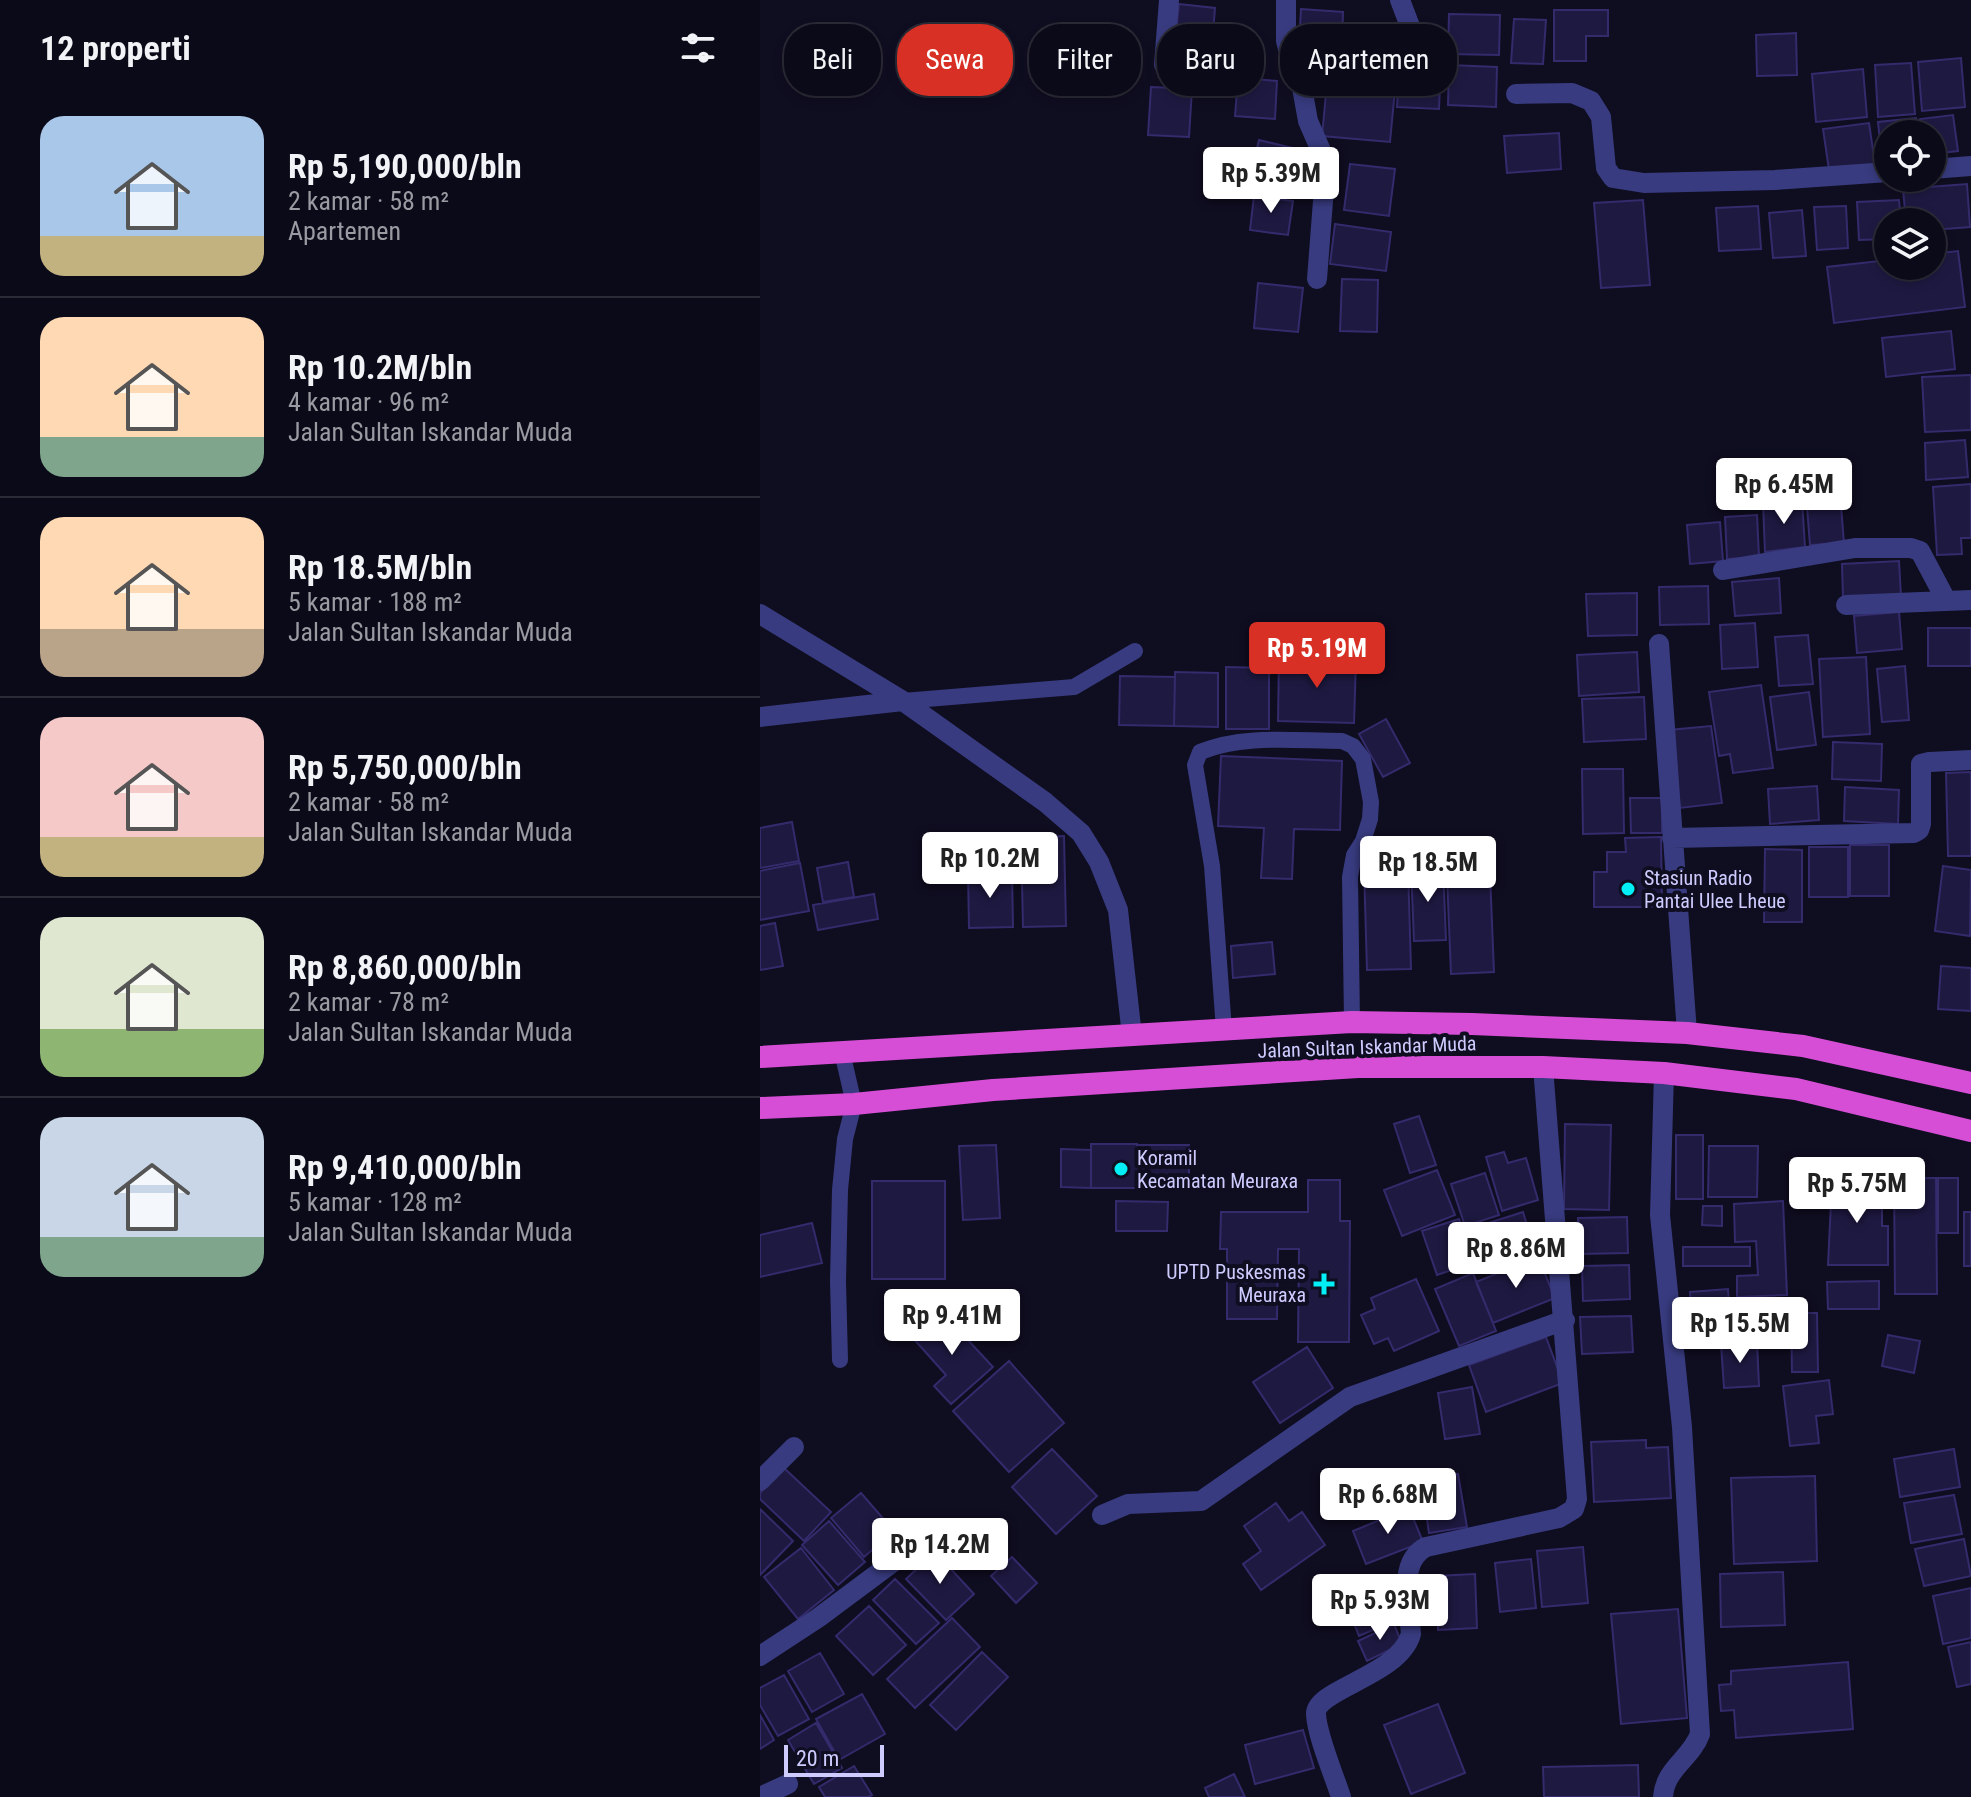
<!DOCTYPE html>
<html lang="id">
<meta charset="utf-8">
<style>
body{margin:0;font-family:"Roboto Condensed",sans-serif;background:#141321;color:#f1f3f6;height:100vh;display:flex;flex-direction:column;font-size:30px;white-space:nowrap}
*{box-sizing:border-box;margin:0}
p{font-size:26px;color:#9a9aa2}
.icon{flex:none;width:44px;height:44px;fill:none;stroke:currentColor;stroke-width:2;stroke-linecap:round;stroke-linejoin:round}
.map{position:relative;flex:1;overflow:hidden}
.details{display:flex;flex-direction:column;background:#0b0a18;width:760px}
.details>*{flex:none}
.top-card{position:absolute;left:24px;top:24px;width:760px;height:72px;display:flex;gap:16px}
.buttons{position:absolute;left:1114px;top:120px;display:grid;gap:16px}
.buttons a{display:grid;place-items:center;width:72px;height:72px;border-radius:50%;background:#0b0a18;box-shadow:0 4px 12px #0003,0 0 0 2px #2b2b37;font-size:40px}
.scale{position:absolute;left:24px;bottom:20px;width:100px;box-sizing:border-box;padding-left:8px;border:4px solid #ceccff;border-top:0;font-size:22px;line-height:28px;white-space:nowrap;color:#ceccff;-webkit-text-stroke:6px #0f0d20;paint-order:stroke}
.price{position:absolute;translate:-50% -68px;padding:0 18px;border-radius:8px;background:#fff;color:#222;font-size:26px;line-height:52px;filter:drop-shadow(0 2px 4px #0008)}
.price::after{content:'';position:absolute;left:50%;top:48px;width:24px;height:18px;margin-left:-12px;background:inherit;clip-path:polygon(0 0,100% 0,50% 100%)}
.price.current{background:#d93025;color:#fff}
ul{padding:0;list-style:none}
li{display:flex;align-items:center;gap:24px;height:200px;padding:0 40px}
li+li{border-top:2px solid #2b2b37}
li span{display:grid;place-items:center;flex:none;width:224px;height:160px;border-radius:24px;color:#555}
li>.icon{margin-inline-start:auto}
span .icon{width:96px;height:96px;fill:#fffc;stroke-width:1}
li b{font-size:34px}
h2{display:flex;justify-content:space-between;align-items:center;height:96px;padding:0 40px;font-size:34px}
.chip{padding:0 28px;border-radius:32px;background:#0b0a18;box-shadow:0 4px 12px #0003,0 0 0 2px #2b2b37;font-size:28px;line-height:72px}
.chip.current{background:#d93025;color:#fff}
main{display:flex;flex:1;min-height:0}
.map>svg:first-child{display:block}
.building{fill:#1e1941;stroke:#332b6c;stroke-width:2}
.lines{fill:none;stroke-linecap:round;stroke-linejoin:round}
.service{stroke:#383b7f;stroke-width:16}
.minor{stroke:#383b7f;stroke-width:20}
.trunk{stroke:#d74ed6;stroke-width:22}
.poi-dot{fill:#02f0f5;stroke:#0f0d20;stroke-width:3}
.labels{text-anchor:middle;dominant-baseline:central;stroke-width:8;stroke-linejoin:round;paint-order:stroke}
.poi-label{font-size:20px;fill:#ceccff;stroke:#0f0d20;text-anchor:start}
.street-label{font-size:20px;fill:#ceccff;stroke:#0f0d20}
</style>
<main>
<section class="details">
<h2>12 properti<svg class="icon" aria-label="filters" viewBox="0 0 24 24"><path d="M4 7h16M4 17h16"/><circle cx="9" cy="7" r="2"/><circle cx="15" cy="17" r="2"/></svg></h2>
<ul>
<li><span style="background:linear-gradient(#a9c7e8 75%,#c2b280 0)"><svg class="icon" aria-label="home" viewBox="0 0 24 24"><path d="M3 11l9-7 9 7M6 9v11h12V9"/></svg></span><div><b>Rp 5,190,000/bln</b><p>2 kamar · 58 m²</p><p>Apartemen</p></div></li>
<li><span style="background:linear-gradient(#ffd9b3 75%,#7fa58c 0)"><svg class="icon" aria-label="home" viewBox="0 0 24 24"><path d="M3 11l9-7 9 7M6 9v11h12V9"/></svg></span><div><b>Rp 10.2M/bln</b><p>4 kamar · 96 m²</p><p>Jalan Sultan Iskandar Muda</p></div></li>
<li><span style="background:linear-gradient(#ffd9b3 70%,#b9a48a 0)"><svg class="icon" aria-label="home" viewBox="0 0 24 24"><path d="M3 11l9-7 9 7M6 9v11h12V9"/></svg></span><div><b>Rp 18.5M/bln</b><p>5 kamar · 188 m²</p><p>Jalan Sultan Iskandar Muda</p></div></li>
<li><span style="background:linear-gradient(#f6c9c9 75%,#c2b280 0)"><svg class="icon" aria-label="home" viewBox="0 0 24 24"><path d="M3 11l9-7 9 7M6 9v11h12V9"/></svg></span><div><b>Rp 5,750,000/bln</b><p>2 kamar · 58 m²</p><p>Jalan Sultan Iskandar Muda</p></div></li>
<li><span style="background:linear-gradient(#dfe7d0 70%,#8fb573 0)"><svg class="icon" aria-label="home" viewBox="0 0 24 24"><path d="M3 11l9-7 9 7M6 9v11h12V9"/></svg></span><div><b>Rp 8,860,000/bln</b><p>2 kamar · 78 m²</p><p>Jalan Sultan Iskandar Muda</p></div></li>
<li><span style="background:linear-gradient(#c9d6e8 75%,#7fa58c 0)"><svg class="icon" aria-label="home" viewBox="0 0 24 24"><path d="M3 11l9-7 9 7M6 9v11h12V9"/></svg></span><div><b>Rp 9,410,000/bln</b><p>5 kamar · 128 m²</p><p>Jalan Sultan Iskandar Muda</p></div></li>
</ul>
</section>
<div class="map">
<svg width="1211" height="1797" viewBox="0 0 1211 1797">
<rect width="100%" height="100%" fill="#0f0d20"/>
<path class="building" d="M419,4L455,8L452,46L415,42Z
M541,9L583,12L582,47L539,45Z
M794,10H848V36H826V61H794Z
M689,14L740,15L739,55L688,54Z
M754,19L786,20L783,64L751,63Z
M457,29L494,32L491,73L454,70Z
M1036,33L1037,75L997,76L996,35Z
M640,57L681,59L679,109L637,107Z
M1201,58L1205,107L1162,111L1158,62Z
M1151,63L1155,114L1118,117L1115,65Z
M689,65L737,67L736,107L688,105Z
M1103,69L1107,117L1056,122L1052,74Z
M478,78L517,81L515,119L475,116Z
M567,83L635,89L630,142L562,136Z
M391,87L432,89L429,137L388,135Z
M1193,115L1198,151L1172,154V134H1162L1160,119Z
M1156,118L1158,134H1128V161L1122,162L1118,122Z
M1109,123L1115,164L1069,170L1063,129Z
M799,133L801,169L747,173L744,136Z
M499,140L549,152L539,198L488,186Z
M590,164L635,169L629,216L584,210Z
M1207,184L1210,227L1172,230V222H1146L1143,189Z
M494,196L533,201L528,235L490,230Z
M883,200L890,285L841,288L834,203Z
M1139,200L1141,222H1128V239L1099,240L1097,202Z
M998,206L1001,249L959,251L956,208Z
M1086,206L1088,248L1057,250L1054,207Z
M1042,210L1046,256L1013,258L1009,213Z
M575,224L631,232L626,271L570,264Z
M1198,251L1205,307L1074,323L1067,267L1128,260V266H1172V254Z
M582,279L618,280L617,332L580,331Z
M498,283L543,288L538,332L494,328Z
M1191,331L1195,369L1126,377L1122,338Z
M1211,375V430L1165,432L1162,377Z
M1205,440L1208,477L1166,480L1165,443Z
M1211,484V538H1201L1202,554L1177,555L1173,487Z
M1080,493L1084,543L1050,545L1046,495Z
M1042,500L1045,547L1005,552L1003,503Z
M997,515L999,557L967,559L965,517Z
M960,522L963,561L930,564L927,525Z
M1139,561L1141,596L1083,598L1082,564Z
M1019,578L1021,613L975,616L972,582Z
M948,586L949,624L900,625L899,587Z
M877,593V635L828,636L826,594Z
M1139,612L1142,649L1097,653L1094,616Z
M995,623L998,667L962,669L960,625Z
M1168,628H1211V666H1168Z
M1048,635L1053,684L1019,686L1015,637Z
M877,652L879,692L819,696L817,655Z
M1106,657L1110,734L1063,737L1059,659Z
M519,658L596,660L594,723L518,721Z
M1145,666L1149,720L1122,722L1117,669Z
M466,667L509,668V729H466Z
M415,672L458,673V727L414,726Z
M360,676L415,677L414,726L359,725Z
M1001,685L1013,768L973,773L970,754L959,756L949,692Z
M1049,692L1056,745L1017,750L1010,697Z
M884,697L886,739L824,742L822,699Z
M626,719L650,763L623,777L599,734Z
M951,726L962,803L920,808L909,730Z
M1073,742L1122,744L1121,781L1072,779Z
M461,756L582,761L580,830L534,829L532,879L501,878L504,828L458,826Z
M822,769H863L864,833L823,834Z
M1211,772V856H1188L1186,773Z
M1057,786L1059,820L1010,824L1008,789Z
M1085,787L1139,790L1138,824L1084,821Z
M870,798H902V833H871Z
M32,822L39,861L0,868V828Z
M304,836L306,926L263,927L261,837Z
M901,837L902,907H834V872H847V852H866L865,838Z
M1090,845H1129V896H1090Z
M1049,847H1088V897H1049Z
M1005,849L1042,850V922H1004Z
M88,862L94,897L63,902L57,868Z
M40,863L49,911L0,920V871Z
M1183,866L1211,870L1210,936L1175,931Z
M648,867L651,969L607,970L604,868Z
M683,867L686,940L654,941L651,868Z
M252,872L253,927L209,928L208,873Z
M730,874L734,972L691,974L687,876Z
M114,894L118,919L58,930L53,905Z
M15,923L23,966L0,970V926Z
M512,942L515,974L473,978L471,946Z
M1181,966L1211,968V1011L1178,1009Z
M659,1116L676,1165L650,1173L634,1124Z
M805,1124L851,1125L849,1210L804,1209Z
M916,1135H943V1199H916Z
M331,1144H377V1188H331Z
M236,1145L240,1218L203,1220L199,1146Z
M379,1145H429V1189H379Z
M949,1146H998L997,1197H948Z
M301,1149L331,1150V1188L301,1187Z
M744,1152L748,1163L766,1158L778,1200L742,1211L726,1157Z
M677,1170L695,1215L642,1236L624,1190Z
M725,1173L739,1215L705,1226L691,1184Z
M1134,1178H1176L1177,1294H1135Z
M1178,1178H1198V1233H1178Z
M548,1180H580V1221H590L589,1342H538L539,1249H518L517,1319H467V1249H460L461,1212H548Z
M112,1181H185V1279H112Z
M1072,1181L1122,1182V1226H1128V1265H1068Z
M356,1201L408,1202L407,1231H356Z
M1023,1201L1027,1295L977,1297V1276L998,1275L996,1241L975,1242L974,1204Z
M943,1206H962V1226L942,1225Z
M763,1212L774,1249L728,1264L716,1227Z
M1204,1212H1211V1266H1204Z
M867,1217L868,1253L819,1254L818,1218Z
M699,1219L715,1262L677,1275L662,1231Z
M52,1223L62,1263L0,1277V1235Z
M923,1247H990V1266H923Z
M778,1257L795,1298L733,1323L716,1282Z
M869,1265L870,1299L823,1301L822,1266Z
M713,1273L736,1331L699,1346L675,1289Z
M656,1279L679,1331L634,1351L628,1338L614,1344L601,1315L615,1309L611,1298Z
M1119,1281V1309H1068L1067,1282Z
M968,1289L971,1335L933,1337L930,1292Z
M181,1311L233,1367L191,1404L174,1386L186,1375L152,1337Z
M1031,1313H1057L1058,1372H1032Z
M871,1316L873,1352L822,1354L820,1317Z
M1128,1335L1160,1341L1154,1373L1122,1366Z
M786,1337L803,1383L726,1412L709,1365Z
M997,1342L999,1386L964,1388L961,1344Z
M547,1347L573,1388L520,1423L493,1382Z
M249,1361L304,1423L249,1472L193,1411Z
M1069,1380L1073,1414L1056,1416L1059,1443L1030,1446L1023,1386Z
M712,1387L720,1434L685,1439L678,1393Z
M886,1440V1448L908,1447L911,1498L834,1502L831,1442Z
M292,1449L337,1496L296,1534L252,1487Z
M1194,1449L1200,1487L1140,1497L1134,1459Z
M24,1468L71,1512L44,1541L0,1499V1493Z
M698,1474L707,1527L669,1533L661,1481Z
M1055,1476L1057,1561L974,1564L971,1478Z
M101,1493L134,1531L104,1557L71,1518Z
M1194,1495L1202,1534L1151,1543L1144,1503Z
M516,1503L529,1521L542,1512L565,1545L501,1590L483,1564L501,1551L484,1526Z
M649,1508L663,1542L606,1564L593,1531Z
M0,1509L33,1541L0,1575Z
M69,1521L105,1562L78,1585L42,1545Z
M1204,1539L1211,1576L1164,1586L1155,1549Z
M823,1547L828,1603L782,1607L777,1551Z
M41,1548L74,1590L38,1619L4,1577Z
M175,1552L214,1594L186,1620L146,1579Z
M252,1557L277,1583L256,1603L231,1576Z
M771,1559L776,1608L740,1612L735,1563Z
M1023,1572L1025,1625L961,1627L960,1574Z
M715,1574L717,1628L678,1630L676,1576Z
M609,1575L619,1597L581,1614L570,1592Z
M135,1579L179,1623L156,1644L113,1600Z
M1211,1588V1638L1183,1644L1173,1596Z
M635,1593L646,1616L599,1636L590,1613Z
M109,1606L146,1645L113,1675L76,1636Z
M918,1609L927,1718L861,1724L851,1614Z
M192,1618L220,1647L155,1708L127,1679Z
M634,1624L642,1644L607,1661L598,1641Z
M1211,1642V1684L1197,1687L1188,1647Z
M222,1652L248,1677L196,1730L170,1705Z
M60,1653L84,1694L52,1712L28,1671Z
M1088,1662L1093,1729L976,1738L974,1710L961,1711L959,1685L971,1684V1671Z
M24,1675L49,1719L18,1736L0,1705V1688Z
M102,1694L125,1734L79,1760L56,1719Z
M678,1704L705,1773L651,1794L624,1725Z
M0,1715L14,1740L0,1749Z
M56,1723L82,1768L54,1784L28,1740Z
M543,1730L554,1768L495,1784L485,1745Z
M878,1765L879,1797H784L783,1767Z
M94,1766L112,1795L108,1797H65L59,1787Z
M474,1774L485,1797H449L445,1788Z"/>
<g class="lines">
<path class="service" d="M143,701L314,687L375,651
M464,1030L452,866L435,765L440,752C483,734 536,741 582,741L593,746L603,759L611,802L610,819L603,841L594,855L590,877L592,1022
M80,1360L78,1281L80,1190L85,1139L94,1104L82,1052"/>
<path class="minor" d="M526,0V41L530,56L539,71L548,121L566,162L557,279
M640,0L656,42
M404,65L409,0
M756,94L812,93L831,101L841,117L846,168L853,178L884,183L1015,180L1128,172
M1172,169L1211,166
M963,570L1095,548H1151L1160,551L1186,600
M1086,605L1211,600
M0,614L143,701L285,802L321,833L339,862L358,910L372,1036
M899,644L927,1033
M0,717L143,701
M912,838L1154,833L1159,830L1161,824V764L1169,762L1211,760
M0,1481L34,1447
M342,1515L368,1504L441,1501L590,1397L805,1320
M0,1656L58,1618L152,1548
M0,1797L28,1784
M581,1797C574,1775 557,1736 556,1714C555,1689 639,1676 651,1634C649,1607 637,1562 666,1547L799,1518L814,1509L817,1499L783,1067
M903,1797C905,1768 931,1759 940,1734L922,1427L900,1215L904,1073"/>
<path class="trunk" d="M0,1057L592,1022L712,1024L927,1033L1043,1046L1211,1083
M0,1108L94,1104L233,1090L598,1067H783L904,1073L1036,1089L1211,1131"/>
</g>
<g class="poi-dot">
<circle cx="868" cy="889" r="8"/>
<circle cx="361" cy="1169" r="8"/>
<path d="M560 1272h8v8h8v8h-8v8h-8v-8h-8v-8h8z"/>
</g>
<g class="labels">
<g class="poi-label">
<text x="884" y="878">Stasiun Radio<tspan x="884" dy="23">Pantai Ulee Lheue</tspan></text>
<text x="377" y="1158">Koramil<tspan x="377" dy="23">Kecamatan Meuraxa</tspan></text>
<text x="546" y="1272" text-anchor="end">UPTD Puskesmas<tspan x="546" dy="23">Meuraxa</tspan></text>
</g>
<g class="street-label">
<text transform="translate(607 1047) rotate(-2)">Jalan Sultan Iskandar Muda</text>
</g>
</g>
</svg>
<div class="buttons">
<a><svg class="icon" aria-label="locate" viewBox="0 0 24 24"><circle cx="12" cy="12" r="6"/><path d="M12 2v4M12 18v4M2 12h4M18 12h4"/></svg></a>
<a><svg class="icon" aria-label="layers" viewBox="0 0 24 24"><path d="M12 4l9 5-9 5-9-5zM3 14l9 5 9-5"/></svg></a>
</div>
<div class="scale">20 m</div>
<b class="price" style="left:511px;top:215px">Rp 5.39M</b>
<b class="price" style="left:1024px;top:526px">Rp 6.45M</b>
<b class="price current" style="left:557px;top:690px">Rp 5.19M</b>
<b class="price" style="left:230px;top:900px">Rp 10.2M</b>
<b class="price" style="left:668px;top:904px">Rp 18.5M</b>
<b class="price" style="left:1097px;top:1225px">Rp 5.75M</b>
<b class="price" style="left:756px;top:1290px">Rp 8.86M</b>
<b class="price" style="left:192px;top:1357px">Rp 9.41M</b>
<b class="price" style="left:980px;top:1365px">Rp 15.5M</b>
<b class="price" style="left:628px;top:1536px">Rp 6.68M</b>
<b class="price" style="left:180px;top:1586px">Rp 14.2M</b>
<b class="price" style="left:620px;top:1642px">Rp 5.93M</b>
<div class="top-card">
<a class="chip">Beli</a>
<a class="chip current">Sewa</a>
<a class="chip">Filter</a>
<a class="chip">Baru</a>
<a class="chip">Apartemen</a>
</div>
</div>
</main>
